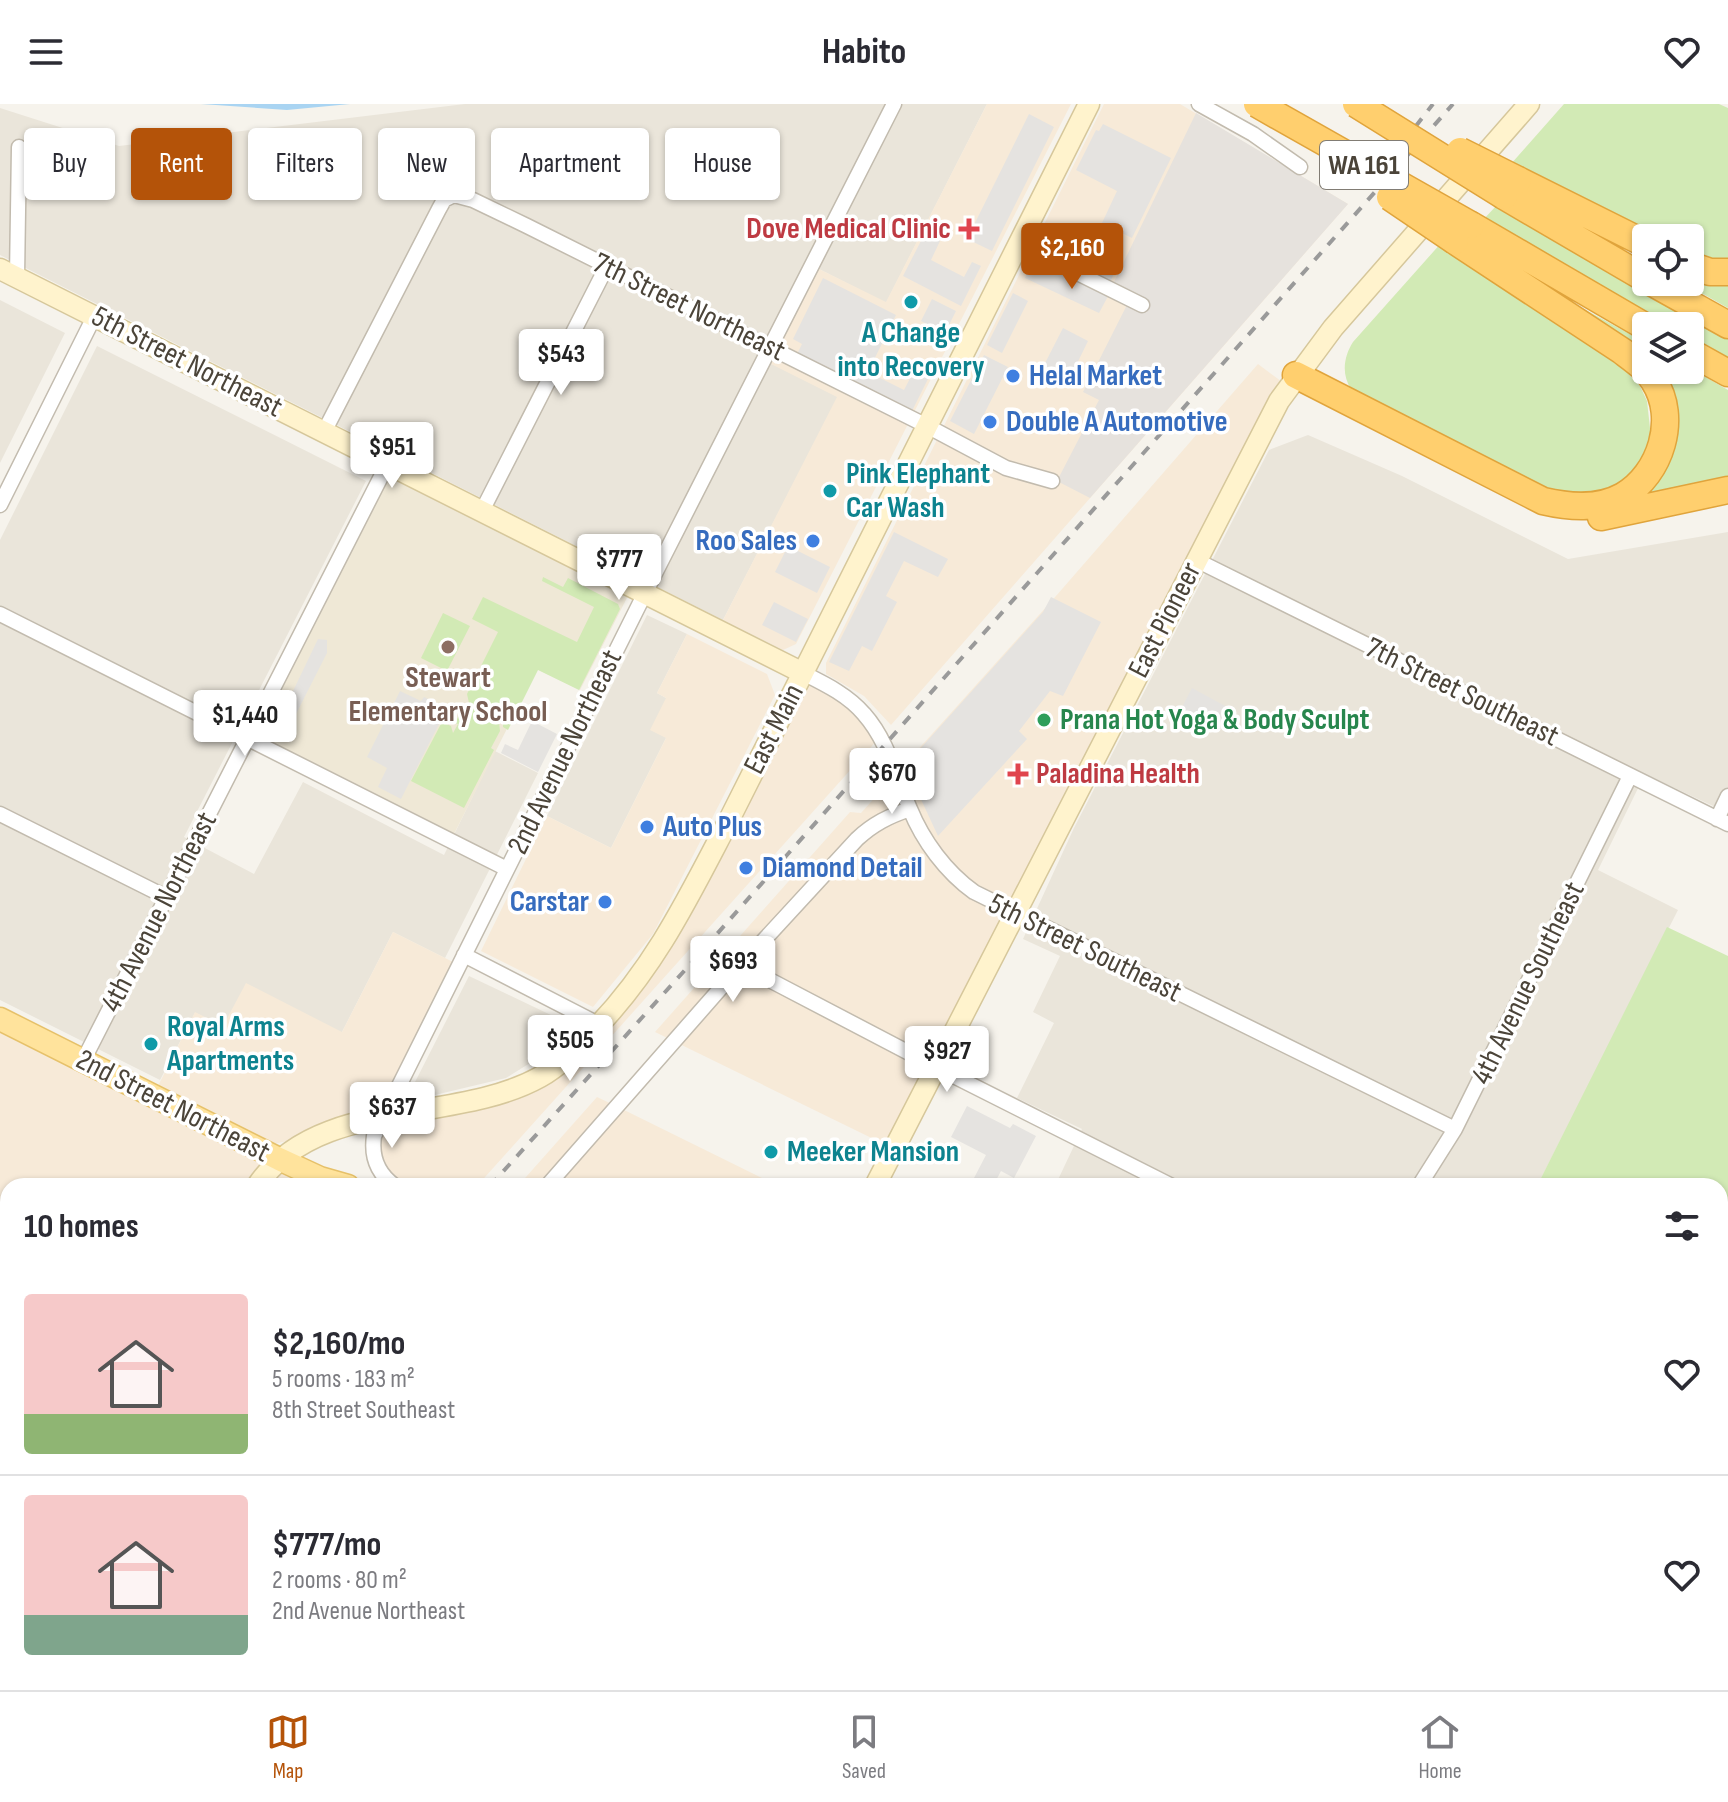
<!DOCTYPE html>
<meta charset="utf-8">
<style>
body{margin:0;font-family:"Sofia Sans Condensed",sans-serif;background:#f2f2f3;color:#2b2b33;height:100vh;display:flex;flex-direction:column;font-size:30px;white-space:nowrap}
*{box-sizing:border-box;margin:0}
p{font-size:26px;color:#7c7c81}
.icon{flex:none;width:44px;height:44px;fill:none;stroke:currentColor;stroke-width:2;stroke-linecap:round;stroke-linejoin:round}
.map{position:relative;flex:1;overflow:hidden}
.panel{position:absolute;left:0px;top:1074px;width:1728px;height:512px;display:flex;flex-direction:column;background:#fff;border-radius:24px 24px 0 0;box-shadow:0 2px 6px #0004}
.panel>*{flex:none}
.top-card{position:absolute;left:24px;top:24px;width:800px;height:72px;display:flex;gap:16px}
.buttons{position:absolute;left:1632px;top:120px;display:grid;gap:16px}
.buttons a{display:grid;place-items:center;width:72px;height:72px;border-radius:8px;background:#fff;box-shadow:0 2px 6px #0004;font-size:40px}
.price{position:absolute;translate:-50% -68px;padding:0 18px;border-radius:8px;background:#fff;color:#222;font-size:26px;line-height:52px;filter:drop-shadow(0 2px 4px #0008)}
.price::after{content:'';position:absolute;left:50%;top:48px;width:24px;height:18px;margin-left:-12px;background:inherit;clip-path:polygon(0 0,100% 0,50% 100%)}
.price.current{background:#b45309;color:#fff}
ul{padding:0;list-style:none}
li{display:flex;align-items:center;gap:24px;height:200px;padding:0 24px}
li+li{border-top:2px solid #e1e1e2}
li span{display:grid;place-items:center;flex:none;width:224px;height:160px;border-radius:8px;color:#555}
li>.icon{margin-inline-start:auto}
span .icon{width:96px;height:96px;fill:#fffc;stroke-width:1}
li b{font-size:34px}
h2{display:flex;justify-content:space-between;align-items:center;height:96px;padding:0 24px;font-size:34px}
.pill{padding:0 28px;border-radius:8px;background:#fff;box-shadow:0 2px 6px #0004;font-size:28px;line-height:72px}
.pill.current{background:#b45309;color:#fff}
header{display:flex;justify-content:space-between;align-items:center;height:104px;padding:0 24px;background:#fff;font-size:36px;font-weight:700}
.dock{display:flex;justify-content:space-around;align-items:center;height:112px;border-top:2px solid #e1e1e2;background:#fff;font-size:22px;color:#7c7c81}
.dock a{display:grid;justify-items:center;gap:4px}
.dock .current{color:#b45309}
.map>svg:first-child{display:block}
.residential{fill:#eae5da}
.commercial{fill:#f7ead8}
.industrial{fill:#e6e2dd}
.education{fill:#efe8d6}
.green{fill:#d2eab5}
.parking{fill:#e5e3e0}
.water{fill:#a9d4f2}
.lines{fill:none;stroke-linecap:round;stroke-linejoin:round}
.street-casing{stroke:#c2bbae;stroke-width:17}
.secondary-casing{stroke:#d6c79b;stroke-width:23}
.primary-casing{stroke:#e6c16a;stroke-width:25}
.highway-casing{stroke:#e0a43c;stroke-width:29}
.street{stroke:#fff;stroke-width:14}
.secondary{stroke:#fff3cd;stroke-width:20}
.primary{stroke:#ffe39c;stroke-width:22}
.highway{stroke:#ffcf6e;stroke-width:26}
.rail{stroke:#9a9a9a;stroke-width:4;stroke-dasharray:10 10;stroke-linecap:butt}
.highway-bridge-casing{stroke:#e0a43c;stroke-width:29;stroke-linecap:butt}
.highway-bridge{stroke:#ffcf6e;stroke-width:26}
.health-dot{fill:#e0444e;stroke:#fff;stroke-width:3}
.culture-dot{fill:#0f9aa8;stroke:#fff;stroke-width:3}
.shop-dot{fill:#3f7fe0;stroke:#fff;stroke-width:3}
.education-dot{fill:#8d6e63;stroke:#fff;stroke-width:3}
.leisure-dot{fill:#2e9e5b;stroke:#fff;stroke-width:3}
.labels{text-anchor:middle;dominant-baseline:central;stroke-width:7;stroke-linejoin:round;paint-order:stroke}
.shield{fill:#fff;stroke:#817c74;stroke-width:2}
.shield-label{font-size:28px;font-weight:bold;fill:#4b4439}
.health-label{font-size:30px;font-weight:bold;fill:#be3a42;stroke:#fff;text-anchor:end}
.street-label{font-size:30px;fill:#4b4439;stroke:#fff}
.culture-label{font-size:30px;font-weight:bold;fill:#0d838f;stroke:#fff;text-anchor:start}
.shop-label{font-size:30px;font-weight:bold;fill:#366cbe;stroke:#fff;text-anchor:start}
.education-label{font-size:30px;font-weight:bold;fill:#785e54;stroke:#fff}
.leisure-label{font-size:30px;font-weight:bold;fill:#27864d;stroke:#fff;text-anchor:start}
</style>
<header><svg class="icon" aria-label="menu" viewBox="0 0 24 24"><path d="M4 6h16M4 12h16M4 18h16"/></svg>Habito<svg class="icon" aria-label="heart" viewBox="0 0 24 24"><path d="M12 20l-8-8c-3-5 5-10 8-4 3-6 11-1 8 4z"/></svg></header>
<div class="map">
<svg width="1728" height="1586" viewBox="0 0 1728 1586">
<rect width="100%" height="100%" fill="#f6f3ec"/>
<path class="residential" d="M465,0H987L886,199L819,165L838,293L723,516L0,151V4L119,42Z
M0,196L65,229L0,359Z
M97,242L366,377L184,733L254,770L303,678L444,751L495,647L538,669L445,854L393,828L342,928L223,923L195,909L160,976L0,896V436Z
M1308,331L1402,372L1568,455L1728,428V709L1645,670L1598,766L1678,806L1537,1082H1055L1082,1025L1017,994L1054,919L1033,908L1060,852L1023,835L1074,724L1269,346Z
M647,511L687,530L657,589L666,594V634L611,744L547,712Z
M469,872L576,923L551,946L506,974L418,995L413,982Z
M1208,1578H1572L1579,1586H1224Z"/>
<path class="commercial" d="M987,0H1071L796,540L783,546L723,516L837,293L771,260L819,165L886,198Z
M1104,0H1180L1348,100L891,621L864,592L826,570V559Z
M1258,260L1289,283L894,1045L655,928L850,708L861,709L1056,492Z
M687,530L767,570L775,591L653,830L593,903L481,847L547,712L611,744L666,634L650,626L666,594L657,589Z
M803,569L823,579L880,633L477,1082H395L376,1060L382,1016L269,1041L348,1082H8V1179L0,1175V915L153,992L195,908L223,922L246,879L342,928L393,828L459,861L383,1014L531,977L627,889Z
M597,993L616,1002L778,1082H518Z
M0,1195L8,1199V1456L0,1465Z
M376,1578H482L478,1586H392Z
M514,1578H605L601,1586H510Z
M644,1578H730L726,1586H640Z
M806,1578H1208L1224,1586H822Z"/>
<path class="industrial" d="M1196,9L1348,100L1090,394L1057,377L1099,296L1083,288L1133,189L1113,180Z"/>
<path class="education" d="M388,359L633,482L580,586L537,565L451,736L248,634Z"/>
<path class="green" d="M1564,0H1719L1728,4V159L1690,149V134H1653L1510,61Z
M1497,101L1728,235V255L1690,234V222H1669L1482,117Z
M1442,138L1603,249L1622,263L1640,282L1647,297L1651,333L1638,365L1606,390L1564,394L1351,285C1341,270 1344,252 1353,238Z
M1690,172L1728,181V204L1682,178H1690Z
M1575,200L1646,239V258Z
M1690,264L1728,286V376L1635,401C1655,376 1684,348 1675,312C1671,297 1660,281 1653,266Z
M543,473L563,483L568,474L618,500L620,505L579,586L538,566L508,626L503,623V616L469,599L467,590L498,528L472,515L483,493L577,538L594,503L542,477Z
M443,509L470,522L447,567L421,554Z
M465,600L499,618L500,627L491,644L494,646L464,704L411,677L442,618L451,622L453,629L458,620L455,619Z
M1667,823L1728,852V1411L1720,1427V1082H1537Z"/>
<path class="parking" d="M1029,10L1054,23L992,147L967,135Z
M1103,20L1171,54L1132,134L1102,119L1117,87L1076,66L1096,26L1099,27Z
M925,129L940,137L931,156L964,173L972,158L981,162L961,202L903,172Z
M1048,131L1116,166L1109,180L1113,183L1099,209L1025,174Z
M823,174L896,211L868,268L904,286L920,255L934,263L912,307L797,250L802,240L793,235Z
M1013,189L1028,197L1002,249L987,241Z
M932,195L956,207L945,229L921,217Z
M1063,224L1088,237L1067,280L1041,267Z
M984,251L1008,263L974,330L950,317Z
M894,428L948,455L938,473L904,457L886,492L897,498L872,547L862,542L849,567L829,558Z
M788,442L830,463L817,489L775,468Z
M1051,493L1101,518L1063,592L1050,587L1019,627L1027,635L938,732L918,689L910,656L1043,508Z
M774,498L808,515L796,538L762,521Z
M318,535L327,536V549L296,610H282Z
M1192,584L1227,603L1215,628L1179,609Z
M400,587L421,597L424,593L447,604L401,695L378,683L387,664L367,653Z
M532,617L557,630L538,668L501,649L505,640L518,646Z
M967,1002L1010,1024L1013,1020L1036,1032L1014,1074L1001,1067L993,1082H991L974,1074L986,1051L951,1033Z
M1720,1116L1728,1119V1159L1720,1155Z
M1728,1495V1586H1681L1686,1578H1720V1510Z
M8,1511V1569L0,1578V1520Z
M86,1578H210L224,1585L79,1586Z"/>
<path class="water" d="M201,0H350L287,6Z"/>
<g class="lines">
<g class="street-casing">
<path id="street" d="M1199,0L1253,30L1300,63
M1019,140L1142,201
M17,173L19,43
M324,328L439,105L444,96L454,91L473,96L527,122L927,322L1006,364L1052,377
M0,401L95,211
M482,407L607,162
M1196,456L1728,720
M0,510L507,765
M803,569C825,580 848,591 864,610C888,637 896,673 910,705C923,737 946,768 974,788L1455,1025
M0,710L166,793
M1717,715L1728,692
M464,851L600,921
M741,861L936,963L1172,1082
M83,957L388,359
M395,1082C378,1070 371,1053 374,1032L645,489L894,0
M547,1082L741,861L857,735C873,720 889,712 910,705
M1419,1082L1455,1025L1630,672
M0,1399L8,1406
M349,1578L365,1586
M1208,1578L1224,1586
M291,1586L295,1578
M491,1586L495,1578
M742,1586L746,1578
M1102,1586L1107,1578"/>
</g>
<g class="secondary-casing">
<path id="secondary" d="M0,165L803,569
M257,1082C317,992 454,1021 540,973C561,961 579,943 595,925C656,862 689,792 729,716L1089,0
M875,1082L1279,297L1333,224L1529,0
M1720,1468L1728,1452
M0,1493L8,1484
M621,1586L625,1578
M1660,1586L1664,1578"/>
</g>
<g class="primary-casing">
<path id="primary" d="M0,915L279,1055L320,1074L348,1082
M0,1175L8,1179
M806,1578L822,1586
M1572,1578L1579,1586"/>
</g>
<g class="highway-casing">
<path id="highway" d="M1518,76L1646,140
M1504,92L1646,175
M1471,121L1646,223
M1690,161L1710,168H1728
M1651,178L1728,221
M1690,248L1728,269
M1296,271L1543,397C1569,403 1598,406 1623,392C1661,370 1678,314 1654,277C1646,264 1634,256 1622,247L1455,137
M1601,413L1728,386"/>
</g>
<use href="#street" class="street"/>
<use href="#secondary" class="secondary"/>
<use href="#primary" class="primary"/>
<use href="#highway" class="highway"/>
<path class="rail" d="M1391,54L1433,0
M490,1082L685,866L1453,0
M57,1586L64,1578"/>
<g class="highway-bridge-casing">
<path id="highway-bridge" d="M1257,0L1471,121
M1356,0L1504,92
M1460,47L1518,76
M1390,93L1455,137"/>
</g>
<use href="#highway-bridge" class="highway-bridge"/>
</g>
<g class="health-dot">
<path d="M965 113h8v8h8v8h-8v8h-8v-8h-8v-8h8z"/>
<path d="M1014 658h8v8h8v8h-8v8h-8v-8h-8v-8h8z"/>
</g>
<g class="culture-dot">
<circle cx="911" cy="198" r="8"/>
<circle cx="830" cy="387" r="8"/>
<circle cx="151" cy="940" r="8"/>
<circle cx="771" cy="1048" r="8"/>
</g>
<g class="shop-dot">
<circle cx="1013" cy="272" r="8"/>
<circle cx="990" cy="318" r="8"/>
<circle cx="813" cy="437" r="8"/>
<circle cx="647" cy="723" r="8"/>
<circle cx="746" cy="764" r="8"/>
<circle cx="605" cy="798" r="8"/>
</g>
<circle class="education-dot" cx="448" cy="543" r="8"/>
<circle class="leisure-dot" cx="1044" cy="616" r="8"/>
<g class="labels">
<rect class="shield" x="1320" y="37" width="88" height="48" rx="6"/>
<g class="shield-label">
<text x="1364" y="61">WA 161</text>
</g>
<g class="health-label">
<text x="951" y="125">Dove Medical Clinic</text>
<text x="1036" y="670" text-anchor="start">Paladina Health</text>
</g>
<g class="street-label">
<text transform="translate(689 203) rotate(26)">7th Street Northeast</text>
<text transform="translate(187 258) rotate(27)">5th Street Northeast</text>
<text transform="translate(1165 516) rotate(-63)">East Pioneer</text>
<text transform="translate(1462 588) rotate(26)">7th Street Southeast</text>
<text transform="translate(774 625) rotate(-63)">East Main</text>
<text transform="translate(565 648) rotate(-64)">2nd Avenue Northeast</text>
<text transform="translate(159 808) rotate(-63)">4th Avenue Northeast</text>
<text transform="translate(1085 844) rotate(26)">5th Street Southeast</text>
<text transform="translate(1528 879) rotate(-64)">4th Avenue Southeast</text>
<text transform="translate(173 1002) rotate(27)">2nd Street Northeast</text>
</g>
<g class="culture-label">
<text x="911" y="229" text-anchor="middle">A Change<tspan x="911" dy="34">into Recovery</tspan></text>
<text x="846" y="370">Pink Elephant<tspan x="846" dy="34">Car Wash</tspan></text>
<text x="167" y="923">Royal Arms<tspan x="167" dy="34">Apartments</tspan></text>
<text x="787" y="1048">Meeker Mansion</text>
</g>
<g class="shop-label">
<text x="1029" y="272">Helal Market</text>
<text x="1006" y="318">Double A Automotive</text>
<text x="797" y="437" text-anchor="end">Roo Sales</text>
<text x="663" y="723">Auto Plus</text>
<text x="762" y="764">Diamond Detail</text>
<text x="589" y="798" text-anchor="end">Carstar</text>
</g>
<g class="education-label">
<text x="448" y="574">Stewart<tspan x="448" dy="34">Elementary School</tspan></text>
</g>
<g class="leisure-label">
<text x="1060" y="616">Prana Hot Yoga &amp; Body Sculpt</text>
</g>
</g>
</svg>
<div class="buttons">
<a><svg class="icon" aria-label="locate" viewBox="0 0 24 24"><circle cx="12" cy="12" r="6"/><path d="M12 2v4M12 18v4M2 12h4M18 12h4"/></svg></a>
<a><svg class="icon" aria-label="layers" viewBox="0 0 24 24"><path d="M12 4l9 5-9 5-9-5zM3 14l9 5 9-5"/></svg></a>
</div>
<b class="price current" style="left:1072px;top:187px">$2,160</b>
<b class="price" style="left:561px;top:293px">$543</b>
<b class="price" style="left:392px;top:386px">$951</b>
<b class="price" style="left:619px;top:498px">$777</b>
<b class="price" style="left:245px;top:654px">$1,440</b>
<b class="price" style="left:892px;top:712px">$670</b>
<b class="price" style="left:733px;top:900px">$693</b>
<b class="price" style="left:570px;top:979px">$505</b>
<b class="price" style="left:947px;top:990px">$927</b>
<b class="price" style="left:392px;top:1046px">$637</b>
<div class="top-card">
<a class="pill">Buy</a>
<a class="pill current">Rent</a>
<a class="pill">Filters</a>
<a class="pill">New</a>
<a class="pill">Apartment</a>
<a class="pill">House</a>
</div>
<section class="panel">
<h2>10 homes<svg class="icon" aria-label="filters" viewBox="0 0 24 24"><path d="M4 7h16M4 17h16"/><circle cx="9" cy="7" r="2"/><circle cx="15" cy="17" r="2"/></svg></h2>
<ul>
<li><span style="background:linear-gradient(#f6c9c9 75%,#8fb573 0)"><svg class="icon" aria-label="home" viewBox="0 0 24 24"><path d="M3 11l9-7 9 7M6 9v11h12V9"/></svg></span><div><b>$2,160/mo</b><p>5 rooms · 183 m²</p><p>8th Street Southeast</p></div><svg class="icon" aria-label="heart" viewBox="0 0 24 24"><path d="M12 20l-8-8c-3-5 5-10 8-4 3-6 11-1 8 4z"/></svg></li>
<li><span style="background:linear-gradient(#f6c9c9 75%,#7fa58c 0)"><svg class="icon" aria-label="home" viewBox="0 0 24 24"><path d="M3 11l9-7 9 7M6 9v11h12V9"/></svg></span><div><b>$777/mo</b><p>2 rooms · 80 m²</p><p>2nd Avenue Northeast</p></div><svg class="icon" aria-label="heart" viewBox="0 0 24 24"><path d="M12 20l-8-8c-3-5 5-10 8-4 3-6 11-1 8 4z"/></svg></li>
</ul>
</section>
</div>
<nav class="dock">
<a class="current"><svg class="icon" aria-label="map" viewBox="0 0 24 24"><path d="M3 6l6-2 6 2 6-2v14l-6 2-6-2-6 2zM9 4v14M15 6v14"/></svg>Map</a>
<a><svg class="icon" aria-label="saved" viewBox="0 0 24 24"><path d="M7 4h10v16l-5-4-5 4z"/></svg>Saved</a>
<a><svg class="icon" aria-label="home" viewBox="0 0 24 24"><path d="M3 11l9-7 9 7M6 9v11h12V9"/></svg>Home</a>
</nav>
